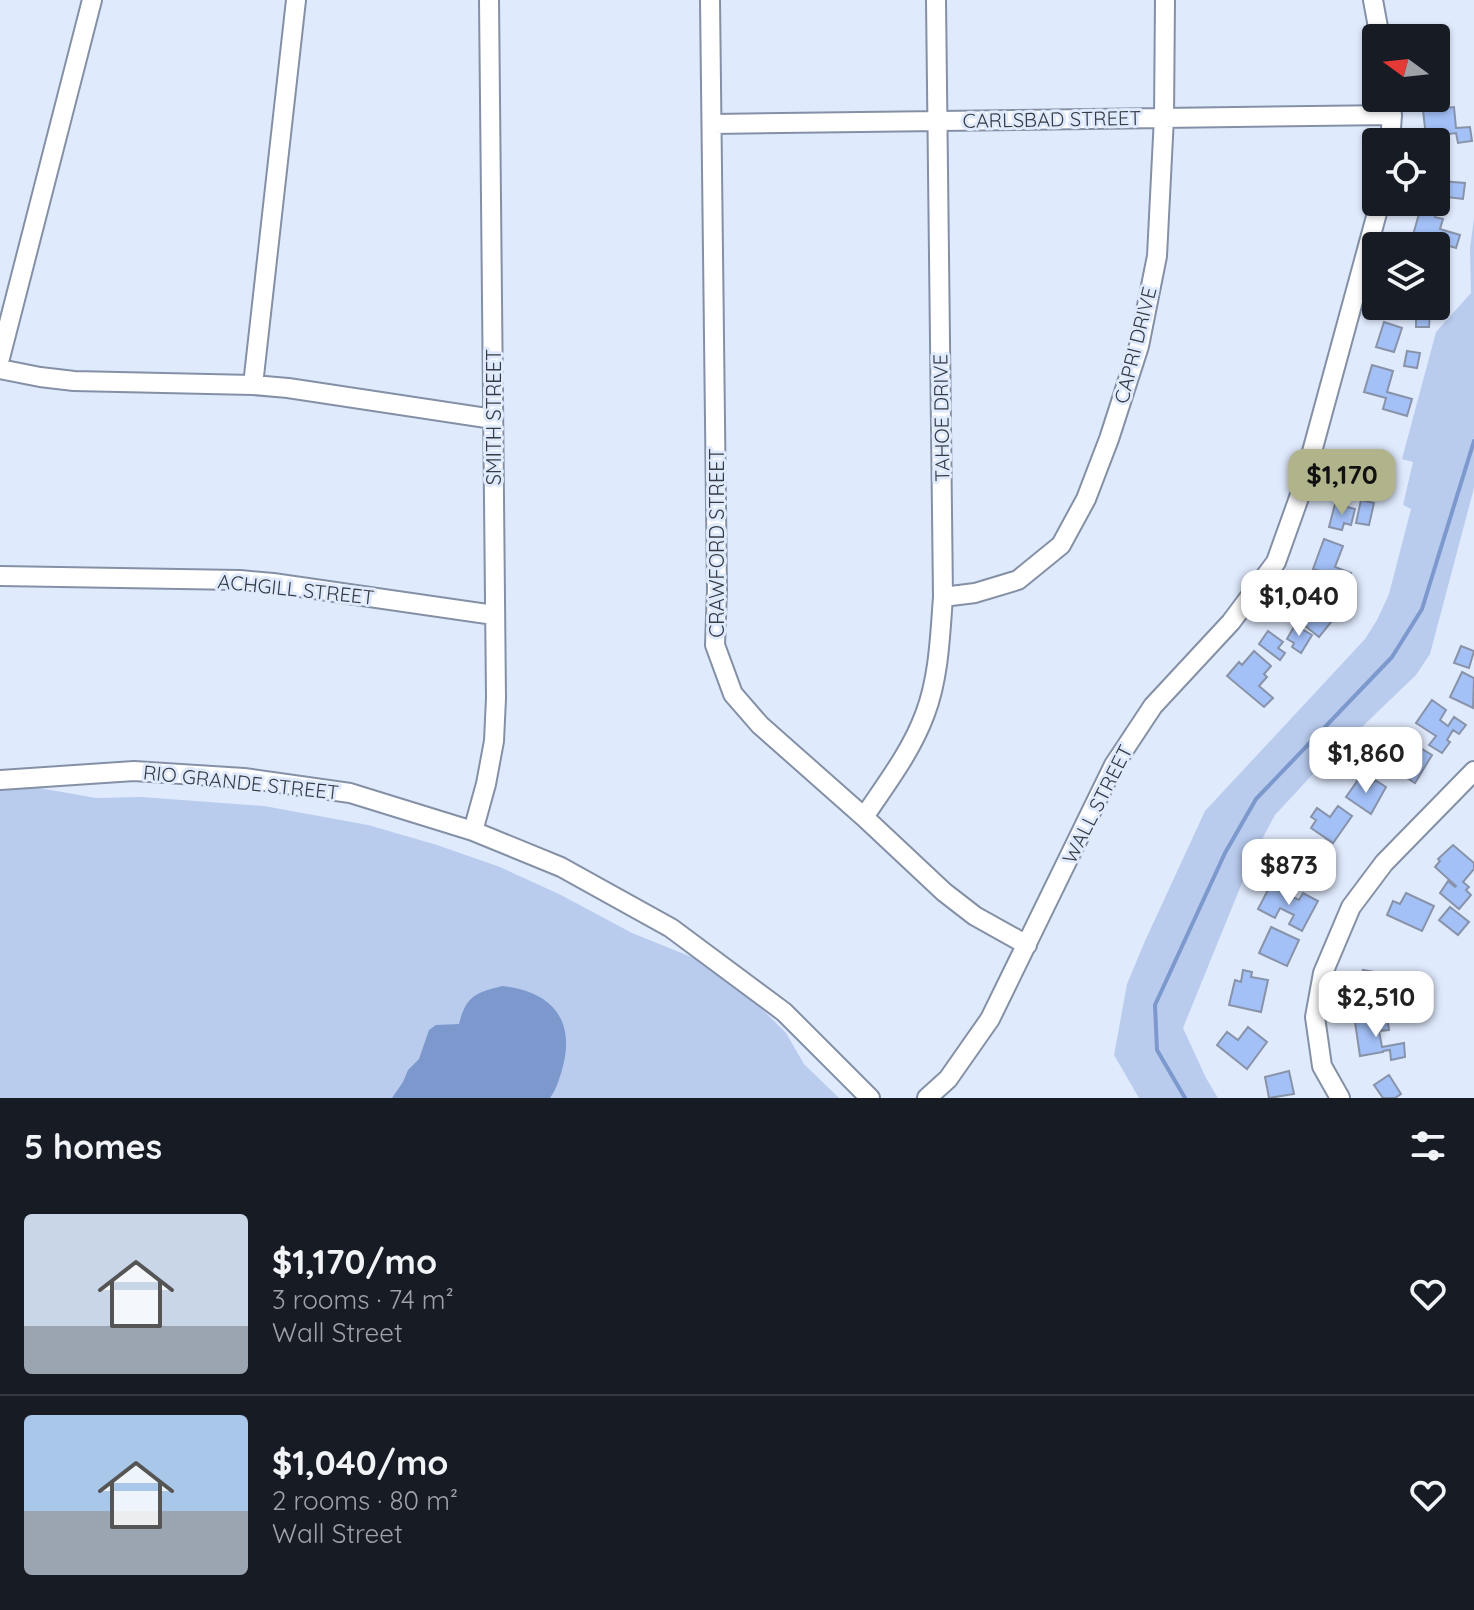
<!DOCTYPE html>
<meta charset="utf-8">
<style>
body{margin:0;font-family:Quicksand,sans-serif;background:#242831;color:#f1f3f6;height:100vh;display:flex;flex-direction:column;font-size:30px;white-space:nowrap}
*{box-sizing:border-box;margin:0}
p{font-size:26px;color:#9ea1a6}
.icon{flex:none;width:44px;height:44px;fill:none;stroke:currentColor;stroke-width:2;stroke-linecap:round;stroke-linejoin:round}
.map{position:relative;height:1098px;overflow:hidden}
.details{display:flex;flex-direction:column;background:#171b24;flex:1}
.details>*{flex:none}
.needle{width:52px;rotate:285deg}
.buttons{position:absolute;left:1362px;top:24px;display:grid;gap:16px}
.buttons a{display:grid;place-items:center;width:88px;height:88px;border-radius:8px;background:#171b24;box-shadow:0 2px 6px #0004;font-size:40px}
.price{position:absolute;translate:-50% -68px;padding:0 18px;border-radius:16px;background:#fff;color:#222;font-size:26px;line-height:52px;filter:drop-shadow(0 2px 4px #0008)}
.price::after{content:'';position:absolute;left:50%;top:48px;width:24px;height:18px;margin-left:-12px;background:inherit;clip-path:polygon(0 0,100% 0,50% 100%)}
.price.on{background:#b1b48a;color:#111}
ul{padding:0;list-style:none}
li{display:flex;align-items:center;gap:24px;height:200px;padding:0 24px}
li+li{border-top:2px solid #363941}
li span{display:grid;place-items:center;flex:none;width:224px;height:160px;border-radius:8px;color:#555}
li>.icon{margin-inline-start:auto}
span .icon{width:96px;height:96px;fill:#fffc;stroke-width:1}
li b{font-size:34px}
h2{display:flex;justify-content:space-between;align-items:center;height:96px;padding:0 24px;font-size:34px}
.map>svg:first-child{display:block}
.green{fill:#b9ccee}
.water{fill:#7c98cd}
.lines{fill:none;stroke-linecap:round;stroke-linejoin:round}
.stream{stroke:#7c98cd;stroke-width:4}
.building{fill:#a3c0f7;stroke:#8893a9;stroke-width:2}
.minor-casing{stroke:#8490a6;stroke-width:22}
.minor{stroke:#fff;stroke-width:18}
.labels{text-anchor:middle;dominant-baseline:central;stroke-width:6;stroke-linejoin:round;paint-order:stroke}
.street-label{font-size:20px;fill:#353a43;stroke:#e0eafd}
</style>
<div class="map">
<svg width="1474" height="1098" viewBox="0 0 1474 1098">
<rect width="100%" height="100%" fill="#e0eafd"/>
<path class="green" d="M1474,218V488L1430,654L1416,675L1313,774L1275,815L1253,856L1183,1028L1206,1078L1218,1098H1139L1114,1055L1127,984L1145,941L1205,811L1365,639L1377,620L1389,594L1411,509L1403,505L1413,462L1402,459L1436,332L1471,293L1470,248Z
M28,786L96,798L141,797L264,806L368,825L437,845L500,867L561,895L632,933L704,962L762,1009L786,1033L804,1064L839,1098H0V788Z"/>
<path class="water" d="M502,986C547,991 574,1015 564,1062C561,1074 557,1089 550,1098H392L403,1082L408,1070L419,1059L429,1030L436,1025L459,1024C466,996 475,993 502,986Z"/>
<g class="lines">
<path class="stream" d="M1185,1098L1157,1050L1155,1005L1225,853L1256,799L1392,657L1422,609L1474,441"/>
</g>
<path class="building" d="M1436,58L1442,93L1436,94Z
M1454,107L1456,128L1470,127L1472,141L1458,143L1456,133L1426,137L1423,110Z
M1436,165H1443L1441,181L1465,183L1463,199L1447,197V191L1436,190Z
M1422,203L1438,208L1435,217L1443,219L1440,229L1460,235L1456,248L1413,235Z
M1390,306H1409L1406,318L1388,314Z
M1416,311H1430L1429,327H1416Z
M1384,322L1402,328L1394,352L1376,347Z
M1407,351L1420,353L1417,368L1404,366Z
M1372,365L1393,371L1387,392L1412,399L1407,416L1383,409L1386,398L1364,392Z
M1350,458L1378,466L1380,459L1394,463L1390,479L1366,472L1359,495L1341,489Z
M1361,500L1374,503L1369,525L1356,523Z
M1335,504L1355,509L1351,525L1344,523L1342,530L1329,527Z
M1324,539L1343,546L1335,567L1351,573L1345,588L1326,581L1329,574L1313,569Z
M1318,585L1328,594L1316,608L1332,621L1319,637L1293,616Z
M1295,625L1312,635L1301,653L1292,647L1294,643L1287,639Z
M1268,631L1283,642L1278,648L1285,653L1280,660L1259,644Z
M1461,646L1474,651L1469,668L1454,663Z
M1254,651L1271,666L1264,674L1267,677L1259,686L1273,698L1264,707L1227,676L1239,662L1242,665Z
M1462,672L1474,678L1473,708L1450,697Z
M1432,700L1446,710L1440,720L1448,726L1454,717L1466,725L1459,734L1453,730L1447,740L1450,742L1442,753L1429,745L1436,736L1416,723Z
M1404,738L1432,755L1415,783L1387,765Z
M1358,780L1369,788L1375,780L1386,787L1371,814L1346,797Z
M1338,806L1352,816L1333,843L1311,828L1316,820L1311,817L1317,808L1330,817Z
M1453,845L1474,863V869L1463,882L1469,887L1466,890L1471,895L1459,909L1440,893L1448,881L1455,887L1456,886L1435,867L1440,861L1438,859Z
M1287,848L1315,860L1306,881L1278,868Z
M1270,886L1299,900L1303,893L1318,901L1302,931L1289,924L1294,915L1280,908L1275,918L1258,909Z
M1406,893L1434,906L1422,931L1387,915L1393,901L1400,904Z
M1450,907L1469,922L1458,935L1439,920Z
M1271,927L1299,940L1287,966L1259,953Z
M1243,970L1252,972L1251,977L1268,980L1261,1012L1229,1005L1235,980L1241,982Z
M1363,970L1381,973L1377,995L1388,997L1404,994L1407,1011L1391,1012L1389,1003L1377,1005L1361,1002L1359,990Z
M1387,1017L1389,1030L1379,1031L1382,1047L1404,1043L1405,1057L1391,1060L1390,1050L1383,1051V1052L1360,1056L1355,1022Z
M1248,1027L1267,1042L1247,1069L1217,1045L1227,1032L1238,1040Z
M1289,1071L1294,1094L1269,1098L1265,1077Z
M1389,1075L1401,1094L1395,1098H1383L1374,1085Z"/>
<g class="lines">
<g class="minor-casing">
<path id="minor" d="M710,0L717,589L715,645L733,694L760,725L864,817L944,892L975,916L1027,945
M1373,0L1380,38
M1389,98L1392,115L1390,142
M713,124L1392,115
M0,358L92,0
M0,369L40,377L74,381L253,385L288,388L493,419
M253,385L296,0
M0,576L240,580L273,583L494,615
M943,597L975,593L1018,580L1061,545L1086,499L1109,439L1139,346L1157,256L1164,117L1165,0
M0,780L134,771L244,778L350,793L473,831L561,867L671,928L784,1012L870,1098
M864,817C886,784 911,752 925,714C939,677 940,636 943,597L936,0
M473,831L486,784L494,741L496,698L489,0
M927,1098L948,1079L990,1019L1114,765L1153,706L1231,622L1276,562L1301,492L1380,202
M1340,1098L1322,1066L1315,1017L1323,973L1351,907L1384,863L1474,771"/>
</g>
<use href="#minor" class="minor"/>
</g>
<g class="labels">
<g class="street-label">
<text transform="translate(1052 119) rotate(-1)">CARLSBAD STREET</text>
<text transform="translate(1135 345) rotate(-76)">CAPRI DRIVE</text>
<text transform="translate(493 417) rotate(-90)">SMITH STREET</text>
<text transform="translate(941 418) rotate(-91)">TAHOE DRIVE</text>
<text transform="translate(716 543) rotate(-90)">CRAWFORD STREET</text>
<text transform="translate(296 589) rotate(6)">ACHGILL STREET</text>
<text transform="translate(241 782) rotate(6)">RIO GRANDE STREET</text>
<text transform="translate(1097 804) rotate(-63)">WALL STREET</text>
</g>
</g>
</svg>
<div class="buttons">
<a><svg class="needle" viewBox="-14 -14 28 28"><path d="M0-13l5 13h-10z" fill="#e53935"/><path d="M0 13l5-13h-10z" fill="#9ea1a6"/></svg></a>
<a><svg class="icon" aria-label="locate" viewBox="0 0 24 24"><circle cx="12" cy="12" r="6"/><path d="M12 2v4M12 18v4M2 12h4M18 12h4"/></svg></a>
<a><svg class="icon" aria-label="layers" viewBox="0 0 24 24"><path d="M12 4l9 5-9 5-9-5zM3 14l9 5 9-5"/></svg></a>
</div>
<b class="price on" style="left:1342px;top:517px">$1,170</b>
<b class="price" style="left:1299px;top:638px">$1,040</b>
<b class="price" style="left:1366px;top:795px">$1,860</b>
<b class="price" style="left:1289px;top:907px">$873</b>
<b class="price" style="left:1376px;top:1039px">$2,510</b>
</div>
<section class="details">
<h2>5 homes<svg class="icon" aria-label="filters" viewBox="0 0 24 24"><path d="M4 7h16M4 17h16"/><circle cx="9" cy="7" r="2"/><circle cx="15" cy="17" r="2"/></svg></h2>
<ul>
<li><span style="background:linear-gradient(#c9d6e8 70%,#9aa5b1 0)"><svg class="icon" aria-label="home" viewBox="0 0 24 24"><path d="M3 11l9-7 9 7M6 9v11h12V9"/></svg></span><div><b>$1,170/mo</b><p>3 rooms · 74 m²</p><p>Wall Street</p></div><svg class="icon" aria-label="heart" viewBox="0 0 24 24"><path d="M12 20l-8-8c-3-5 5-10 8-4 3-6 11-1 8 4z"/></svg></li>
<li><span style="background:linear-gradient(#a9c7e8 60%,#9aa5b1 0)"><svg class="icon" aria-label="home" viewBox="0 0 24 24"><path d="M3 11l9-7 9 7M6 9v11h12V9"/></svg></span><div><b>$1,040/mo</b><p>2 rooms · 80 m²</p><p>Wall Street</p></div><svg class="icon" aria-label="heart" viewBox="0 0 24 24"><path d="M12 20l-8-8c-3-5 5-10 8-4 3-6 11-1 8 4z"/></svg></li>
</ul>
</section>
